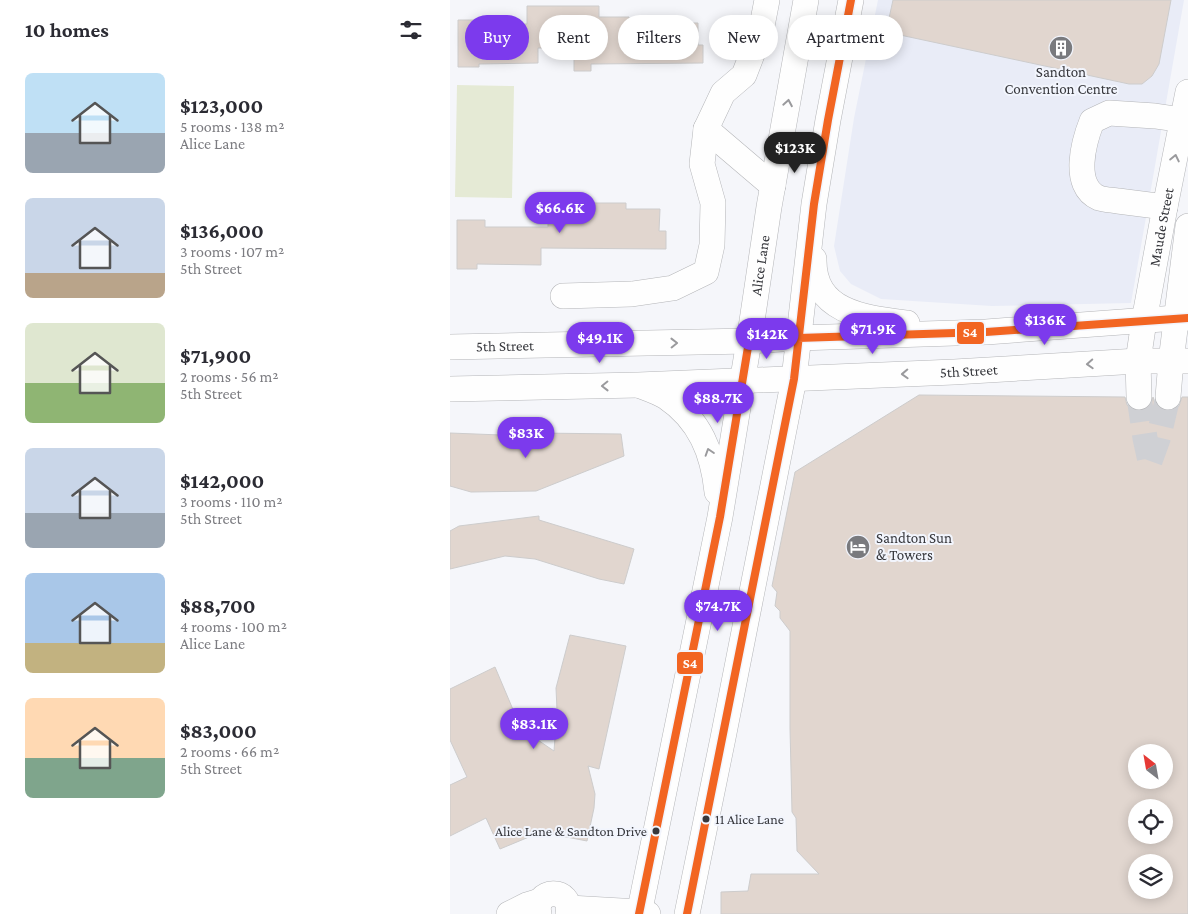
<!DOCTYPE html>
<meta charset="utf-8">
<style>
body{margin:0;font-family:"Crimson Pro",serif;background:#f7f7f7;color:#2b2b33;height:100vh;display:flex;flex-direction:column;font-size:19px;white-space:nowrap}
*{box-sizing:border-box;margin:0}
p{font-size:16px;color:#7c7c81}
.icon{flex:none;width:28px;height:28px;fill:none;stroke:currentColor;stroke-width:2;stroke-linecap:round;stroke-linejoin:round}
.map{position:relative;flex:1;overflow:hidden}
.sheet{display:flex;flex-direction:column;background:#fff;width:450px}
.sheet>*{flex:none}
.hud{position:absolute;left:15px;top:15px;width:475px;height:45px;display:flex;gap:10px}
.needle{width:32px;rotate:329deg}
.fabs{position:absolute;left:678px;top:744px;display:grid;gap:10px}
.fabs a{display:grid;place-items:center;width:45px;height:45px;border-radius:50%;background:#fff;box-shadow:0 2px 12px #0003;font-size:25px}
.price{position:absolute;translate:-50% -42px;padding:0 11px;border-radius:18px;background:#7c3aed;color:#fff;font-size:16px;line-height:32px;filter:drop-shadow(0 1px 2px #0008)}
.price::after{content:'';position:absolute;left:50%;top:30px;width:15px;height:11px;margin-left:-8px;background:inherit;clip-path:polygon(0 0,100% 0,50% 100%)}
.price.selected{background:#222;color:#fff}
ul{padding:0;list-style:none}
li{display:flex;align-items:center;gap:15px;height:125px;padding:0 25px}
li span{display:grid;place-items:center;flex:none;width:140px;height:100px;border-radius:8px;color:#555}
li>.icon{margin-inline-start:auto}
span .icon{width:60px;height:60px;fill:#fffc;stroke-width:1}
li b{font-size:21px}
h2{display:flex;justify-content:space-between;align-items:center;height:60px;padding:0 25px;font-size:21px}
.tag{padding:0 18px;border-radius:22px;background:#fff;box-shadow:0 2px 12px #0003;font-size:18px;line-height:45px}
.tag.selected{background:#7c3aed;color:#fff}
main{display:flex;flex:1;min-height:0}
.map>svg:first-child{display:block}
.built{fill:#e9ecf7}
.pitch{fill:#e5ead5}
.building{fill:#e1d6cf;stroke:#cdcccc;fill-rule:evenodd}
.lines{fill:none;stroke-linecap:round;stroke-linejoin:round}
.minor-tunnel{stroke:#cfd0d4;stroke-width:25;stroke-dasharray:25 12;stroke-linecap:butt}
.minor-casing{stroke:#b4b5b8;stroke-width:26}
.minor{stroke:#fefefe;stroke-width:25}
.bus-1-casing{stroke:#f2f5fd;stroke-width:11}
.bus-1{stroke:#f26522;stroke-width:8}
.oneway{stroke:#9a9a9d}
.bus-dot{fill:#36373c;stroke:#f2f5fd;stroke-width:2}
.labels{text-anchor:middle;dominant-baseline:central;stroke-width:4;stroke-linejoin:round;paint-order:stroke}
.bus-label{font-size:14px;fill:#36373c;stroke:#f2f5fd;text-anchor:start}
.poi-label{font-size:15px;fill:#36373c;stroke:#f2f5fd}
.street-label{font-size:15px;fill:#36373c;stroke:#f2f5fd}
.line-badge{stroke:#f2f5fd;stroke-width:2}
.badge-label{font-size:14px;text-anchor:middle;font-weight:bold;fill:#fff}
</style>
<main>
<section class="sheet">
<h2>10 homes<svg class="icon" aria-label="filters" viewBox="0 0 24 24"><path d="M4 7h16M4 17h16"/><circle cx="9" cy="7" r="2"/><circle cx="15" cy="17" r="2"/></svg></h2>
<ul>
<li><span style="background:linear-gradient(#bfe0f5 60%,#9aa5b1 0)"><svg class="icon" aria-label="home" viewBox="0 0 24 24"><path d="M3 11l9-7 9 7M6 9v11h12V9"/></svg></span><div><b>$123,000</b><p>5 rooms · 138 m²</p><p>Alice Lane</p></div></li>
<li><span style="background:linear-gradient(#c9d6e8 75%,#b9a48a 0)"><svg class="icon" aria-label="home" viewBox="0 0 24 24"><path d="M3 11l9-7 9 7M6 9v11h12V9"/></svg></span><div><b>$136,000</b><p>3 rooms · 107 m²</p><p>5th Street</p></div></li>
<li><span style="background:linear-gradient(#dfe7d0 60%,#8fb573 0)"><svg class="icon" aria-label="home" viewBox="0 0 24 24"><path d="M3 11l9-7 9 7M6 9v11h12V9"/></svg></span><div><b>$71,900</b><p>2 rooms · 56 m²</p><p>5th Street</p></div></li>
<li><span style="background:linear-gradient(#c9d6e8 65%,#9aa5b1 0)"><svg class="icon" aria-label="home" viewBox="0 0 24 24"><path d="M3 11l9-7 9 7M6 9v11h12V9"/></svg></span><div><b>$142,000</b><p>3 rooms · 110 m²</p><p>5th Street</p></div></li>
<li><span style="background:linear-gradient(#a9c7e8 70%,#c2b280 0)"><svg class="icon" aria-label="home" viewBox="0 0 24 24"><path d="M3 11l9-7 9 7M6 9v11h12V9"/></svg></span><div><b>$88,700</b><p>4 rooms · 100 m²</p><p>Alice Lane</p></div></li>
<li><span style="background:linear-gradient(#ffd9b3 60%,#7fa58c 0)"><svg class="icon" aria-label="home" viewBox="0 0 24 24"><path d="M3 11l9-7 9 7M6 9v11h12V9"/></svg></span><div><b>$83,000</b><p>2 rooms · 66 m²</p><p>5th Street</p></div></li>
</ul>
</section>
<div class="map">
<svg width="738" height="914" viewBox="0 0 738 914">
<rect width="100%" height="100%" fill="#f5f6fa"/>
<path class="built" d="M428,0H734L681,303L542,306L431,299L401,284L390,271L384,246L404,118Z"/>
<path class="pitch" d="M7,85L64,86L62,198L5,197Z"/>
<path class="building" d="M443,0H721L709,64L702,76L692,84H679L436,32Z
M77,6H149V17H179V23H248V45H253V63L141,64V71H124V48H88V63L29,64V67H8V20H28V25L77,24Z
M98,203H176V209H210L209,231H216V249L91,248V265L27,264V269H7V220H35V227H98Z
M469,395L675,397L677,405L682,409L689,411L697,409L701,404L703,397L705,404L709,408L717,411L724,410L729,406L732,397H738V914H271V892L298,891L301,874H369L347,851L346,818L342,812L340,728V631L330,618V611L325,606L327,592L322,586L345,472ZM686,752H714V780H686ZM686,808H714V835H686ZM686,862H714V890H686Z
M0,433L51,435L86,433L171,434L174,456L86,491L21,492L0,486Z
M89,516V520L184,549L174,584L149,579L85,559L55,556L0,569V531L9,526Z
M120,635L176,646L149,769L138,766L145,794L144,808L137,841L91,832L50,849L36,818L0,836V785L17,777L0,740V689L45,667L67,719L79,734L104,751L107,710L106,688Z"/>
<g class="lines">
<path class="minor-tunnel" d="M689,397L695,438L700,461
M700,461L708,439L718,397"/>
<g class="minor-casing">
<g id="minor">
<path d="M317,0L311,31L294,75L273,93L256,129L323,186"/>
<path d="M715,207C699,205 684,203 668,201C663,200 655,200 649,198C621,186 634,141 642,121L659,113L705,116L733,120"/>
<path d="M364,259C363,313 416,318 457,323"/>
<path d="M113,296L182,294L223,288L256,272L262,245L263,203L252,164L256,129"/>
<path id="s1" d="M0,347L299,341L348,338L536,332L726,318H738"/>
<path d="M191,386C199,389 208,392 216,397C250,420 263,453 267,492"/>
<path id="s2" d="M0,389L188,385L504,372L688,361H738"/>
<path id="s3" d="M689,397L688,361L694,321L715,207L738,92"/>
<path d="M718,397L721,361L738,226"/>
<path d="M119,908L189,912L198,914"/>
<path d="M59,914L77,905L90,901"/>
<path d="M89,914C83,888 123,886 118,914"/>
<path id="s4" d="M189,914L270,517L299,341L319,207L356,0"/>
<path d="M237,914L273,738L344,379L364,204L378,120L401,0"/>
</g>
</g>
<use href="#minor" class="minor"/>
<g class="bus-1-casing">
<path id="bus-1" d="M189,914L270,517L299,341L348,338L536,332L738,318
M237,914L344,379L364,204L378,120L401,0"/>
</g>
<use href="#bus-1" class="bus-1"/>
</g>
<defs><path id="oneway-chevron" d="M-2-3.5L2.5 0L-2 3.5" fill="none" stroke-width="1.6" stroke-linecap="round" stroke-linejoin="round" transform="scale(1.25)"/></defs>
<g class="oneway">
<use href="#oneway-chevron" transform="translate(338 103) rotate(-80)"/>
<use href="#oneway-chevron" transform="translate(725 158) rotate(-78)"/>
<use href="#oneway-chevron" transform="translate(224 343) rotate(-1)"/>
<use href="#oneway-chevron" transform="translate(640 364) rotate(177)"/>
<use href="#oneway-chevron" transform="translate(455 374) rotate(178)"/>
<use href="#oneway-chevron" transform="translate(155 386) rotate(179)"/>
<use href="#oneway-chevron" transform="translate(259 452) rotate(-108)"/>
</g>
<defs>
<g id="building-disc" transform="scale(1.25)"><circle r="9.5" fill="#797a7e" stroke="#f2f5fd"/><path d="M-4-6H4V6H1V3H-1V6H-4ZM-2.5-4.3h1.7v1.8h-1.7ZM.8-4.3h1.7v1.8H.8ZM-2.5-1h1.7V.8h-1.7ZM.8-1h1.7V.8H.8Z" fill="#fff"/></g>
<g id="hotel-disc" transform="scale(1.25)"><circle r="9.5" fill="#797a7e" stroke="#f2f5fd"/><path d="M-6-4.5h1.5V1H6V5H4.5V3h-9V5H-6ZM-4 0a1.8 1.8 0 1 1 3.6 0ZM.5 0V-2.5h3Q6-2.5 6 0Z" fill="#fff"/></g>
</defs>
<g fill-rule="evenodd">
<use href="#building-disc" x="611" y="48"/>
<use href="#hotel-disc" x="408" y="547"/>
</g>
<g class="bus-dot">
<circle cx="256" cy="819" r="4.5"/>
<circle cx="206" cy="831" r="4.5"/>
</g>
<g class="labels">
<g class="bus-label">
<text x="265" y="819">11 Alice Lane</text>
<text x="197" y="831" text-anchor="end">Alice Lane &amp; Sandton Drive</text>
</g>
<g class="poi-label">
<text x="611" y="72">Sandton<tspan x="611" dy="17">Convention Centre</tspan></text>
<text x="426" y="538" text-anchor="start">Sandton Sun<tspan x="426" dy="17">&amp; Towers</tspan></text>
</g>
<g class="street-label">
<text stroke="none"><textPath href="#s3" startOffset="172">Maude Street</textPath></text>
<text stroke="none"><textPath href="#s4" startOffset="660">Alice Lane</textPath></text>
<text stroke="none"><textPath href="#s1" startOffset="55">5th Street</textPath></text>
<text stroke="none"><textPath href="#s2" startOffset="519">5th Street</textPath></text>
</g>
</g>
<g class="line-badge">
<rect x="506" y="321" width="29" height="24" rx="5" fill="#f26522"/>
<rect x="226" y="651" width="28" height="24" rx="5" fill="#f26522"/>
</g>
<g class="badge-label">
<text x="520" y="337">S4</text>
<text x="240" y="668">S4</text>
</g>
</svg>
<div class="fabs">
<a><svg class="needle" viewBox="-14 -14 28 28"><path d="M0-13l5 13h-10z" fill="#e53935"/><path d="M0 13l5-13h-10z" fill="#7c7c81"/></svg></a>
<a><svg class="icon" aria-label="locate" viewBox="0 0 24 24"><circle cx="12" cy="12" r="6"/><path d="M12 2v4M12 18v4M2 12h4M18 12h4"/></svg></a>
<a><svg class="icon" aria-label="layers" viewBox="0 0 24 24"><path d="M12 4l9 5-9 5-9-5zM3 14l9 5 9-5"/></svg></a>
</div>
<b class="price selected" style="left:345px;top:174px">$123K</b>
<b class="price" style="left:110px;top:234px">$66.6K</b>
<b class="price" style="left:595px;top:346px">$136K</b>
<b class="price" style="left:423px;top:355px">$71.9K</b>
<b class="price" style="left:317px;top:360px">$142K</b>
<b class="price" style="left:150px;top:364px">$49.1K</b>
<b class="price" style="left:268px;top:424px">$88.7K</b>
<b class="price" style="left:76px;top:459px">$83K</b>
<b class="price" style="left:268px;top:632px">$74.7K</b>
<b class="price" style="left:84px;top:750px">$83.1K</b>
<div class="hud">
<a class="tag selected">Buy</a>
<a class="tag">Rent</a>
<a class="tag">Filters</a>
<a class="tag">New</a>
<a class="tag">Apartment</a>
</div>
</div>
</main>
